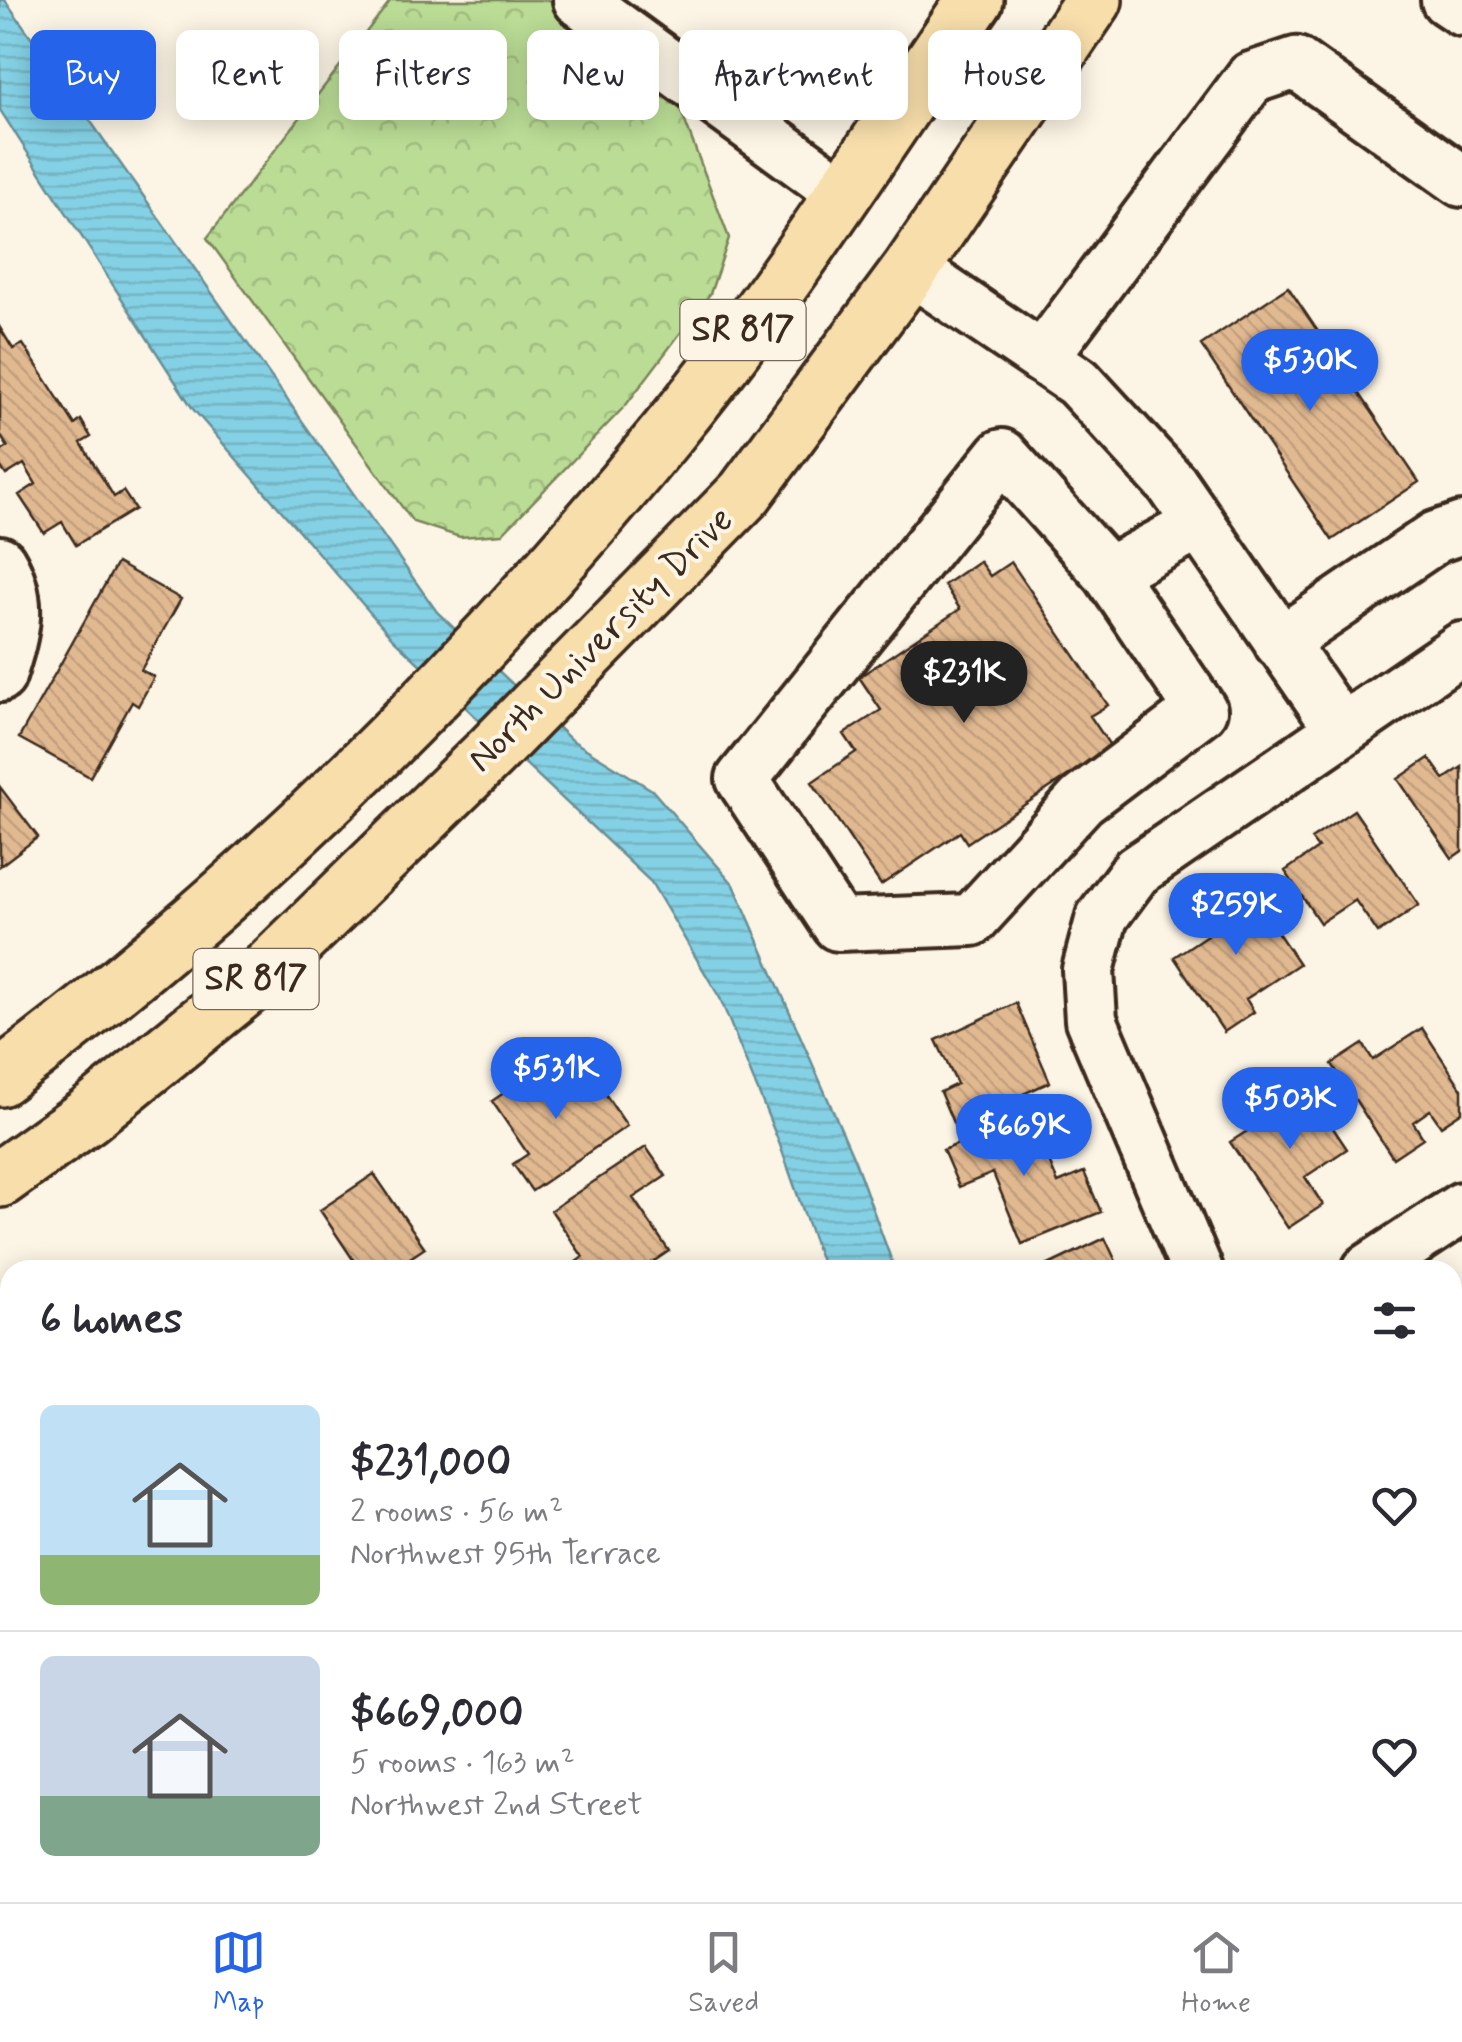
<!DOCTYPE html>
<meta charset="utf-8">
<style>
body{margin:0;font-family:Mynerve,sans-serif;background:#f2f2f3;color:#2b2b33;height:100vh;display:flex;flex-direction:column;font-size:38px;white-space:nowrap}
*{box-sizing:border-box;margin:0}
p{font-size:32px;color:#7c7c81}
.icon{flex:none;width:55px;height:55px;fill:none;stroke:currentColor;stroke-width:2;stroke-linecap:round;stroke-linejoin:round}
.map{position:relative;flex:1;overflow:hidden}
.drawer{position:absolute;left:0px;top:1260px;width:1462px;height:642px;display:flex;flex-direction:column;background:#fff;border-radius:30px 30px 0 0;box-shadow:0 5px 25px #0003}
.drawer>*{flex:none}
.hud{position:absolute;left:30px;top:30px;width:1402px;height:90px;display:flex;gap:20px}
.price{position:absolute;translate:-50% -85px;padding:0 22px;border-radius:35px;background:#2563eb;color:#fff;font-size:32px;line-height:65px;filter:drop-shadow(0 2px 5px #0008)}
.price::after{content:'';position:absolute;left:50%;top:60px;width:30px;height:22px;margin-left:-15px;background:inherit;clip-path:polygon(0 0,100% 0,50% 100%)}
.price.current{background:#222;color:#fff}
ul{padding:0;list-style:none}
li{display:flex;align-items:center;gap:30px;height:250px;padding:0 40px}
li+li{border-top:2px solid #e1e1e2}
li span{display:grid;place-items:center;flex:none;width:280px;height:200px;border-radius:15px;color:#555}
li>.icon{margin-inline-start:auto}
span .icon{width:120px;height:120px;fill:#fffc;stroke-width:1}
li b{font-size:42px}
h2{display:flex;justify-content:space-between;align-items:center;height:120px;padding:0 40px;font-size:42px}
.tag{padding:0 35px;border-radius:15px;background:#fff;box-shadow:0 5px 25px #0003;font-size:35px;line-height:90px}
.tag.current{background:#2563eb;color:#fff}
.tab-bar{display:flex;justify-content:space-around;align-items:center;height:140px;border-top:2px solid #e1e1e2;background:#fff;font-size:28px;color:#7c7c81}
.tab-bar a{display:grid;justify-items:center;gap:5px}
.tab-bar .current{color:#2563eb}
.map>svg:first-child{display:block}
.forest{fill:url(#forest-crowns);stroke:#7a835a;stroke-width:2.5}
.water{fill:url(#water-rules);stroke:#678e95;stroke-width:2.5}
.building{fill:url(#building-back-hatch);stroke:#3b2a1e;stroke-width:2.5}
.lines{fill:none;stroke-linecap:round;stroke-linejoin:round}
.minor-casing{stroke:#3b2a1e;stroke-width:58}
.major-casing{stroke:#3b2a1e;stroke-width:62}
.minor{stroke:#fcf5e5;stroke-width:50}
.major{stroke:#f8deab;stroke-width:55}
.labels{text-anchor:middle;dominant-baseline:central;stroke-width:8;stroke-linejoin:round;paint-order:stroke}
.shield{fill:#fcf5e5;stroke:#75675a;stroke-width:2.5}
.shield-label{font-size:35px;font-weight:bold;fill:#3b2a1e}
.street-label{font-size:38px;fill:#3b2a1e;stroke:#fcf5e5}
</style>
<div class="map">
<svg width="1462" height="1902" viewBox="0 0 1462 1902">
<defs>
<pattern id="forest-crowns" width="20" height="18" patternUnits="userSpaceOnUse" patternTransform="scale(2.5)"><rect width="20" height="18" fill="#badc95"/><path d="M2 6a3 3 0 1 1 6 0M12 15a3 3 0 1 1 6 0" fill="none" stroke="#a1bd80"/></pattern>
<pattern id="water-rules" width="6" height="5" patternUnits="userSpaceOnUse" patternTransform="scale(2.5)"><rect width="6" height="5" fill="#84d0e4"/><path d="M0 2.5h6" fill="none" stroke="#73b3c3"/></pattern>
<pattern id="building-back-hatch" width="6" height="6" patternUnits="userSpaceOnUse" patternTransform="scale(2.5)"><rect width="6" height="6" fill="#e1b991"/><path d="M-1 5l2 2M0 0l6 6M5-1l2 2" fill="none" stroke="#c29f7d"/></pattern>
</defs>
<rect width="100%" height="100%" fill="#fcf5e5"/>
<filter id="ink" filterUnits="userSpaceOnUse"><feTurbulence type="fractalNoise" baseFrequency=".01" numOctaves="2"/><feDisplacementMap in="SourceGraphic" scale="20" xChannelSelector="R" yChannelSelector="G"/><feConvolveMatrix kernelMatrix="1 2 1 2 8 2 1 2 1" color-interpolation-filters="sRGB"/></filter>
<g filter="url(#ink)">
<path class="forest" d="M391,0H552L678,103L729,238L710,294L626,405L502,534L460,537L413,522L207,238Z"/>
<path class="water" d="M0,0H5L437,612L570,739L652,790L734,885L855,1161L895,1270H824L780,1145L720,998L651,882L393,639L193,409L0,110Z"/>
<path class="building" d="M1288,287L1419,482L1332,540L1201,345Z
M0,328L13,349L23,344L75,425L81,420L91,437L81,443L114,497L123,491L135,509L76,545L62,522L44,533L19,495L36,484L24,464L6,475L0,466V452L8,447L0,435Z
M979,561L990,576L1011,562L1108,705L1090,716L1111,747L967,843L960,832L881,885L812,782L856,752L844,734L881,710L859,677L960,609L944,585Z
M117,563L181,599L141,670L154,677L138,706L132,702L90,777L19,738Z
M1429,758L1444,779L1462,767V851L1452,858L1398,779Z
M0,787L38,837L0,866Z
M1354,810L1419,905L1378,933L1355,900L1320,923L1285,871L1318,848L1311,839Z
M1243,881L1299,964L1246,999L1254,1012L1224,1032L1174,957L1225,923L1211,902Z
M1016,1003L1050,1082L954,1125L940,1092L957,1084L936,1040Z
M1422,1028L1462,1089V1112L1441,1126L1430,1110L1413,1122L1423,1138L1393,1158L1332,1064L1363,1044L1373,1060Z
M552,1060L577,1095L597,1082L627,1126L532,1191L513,1164L528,1154L492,1101Z
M1301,1080L1347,1149L1305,1177L1323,1205L1288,1228L1230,1142L1277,1112L1270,1101Z
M1030,1115L1058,1183L1084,1172L1101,1212L1022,1244L993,1173L959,1187L943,1150Z
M646,1147L666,1176L633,1198L669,1251L641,1270H565L583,1257L551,1210Z
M374,1174L425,1248L392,1270H360L320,1210Z
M1105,1238L1120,1270H1038Z
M1452,1331L1462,1345V1419L1459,1415L1452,1419Z
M10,1743V1824L0,1830V1750Z
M1452,1810H1462V1902H1452Z
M84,1892H133L139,1902H90Z
M183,1892H262L268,1902H189Z
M565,1892H680L686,1902H571Z
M874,1892H943L929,1902H864Z
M1002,1892H1019L1025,1902H987Z"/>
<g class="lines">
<g class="minor-casing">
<path id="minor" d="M579,0L843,193
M1447,0L1462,10
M911,269L1078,382L1172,484L1341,729
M1042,358L1251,78L1296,63L1462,181
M0,562C24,602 13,634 0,676
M1108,573L1201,710L1082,800L972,920L838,925L742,779L1002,455L1108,573L1200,524
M1280,643L1436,537L1462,528
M1197,1270L1091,1020L1088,970L1102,917L1136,871L1462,648
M1368,1270L1462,1208
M0,1503L10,1517
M0,1628L10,1621
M1452,1694L1462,1703
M756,1892L763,1902
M422,1902L436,1892"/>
</g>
<g class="major-casing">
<path id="major" d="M0,1078C246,895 474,670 668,432C778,298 877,143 975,0
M0,1179L88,1116L264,973L490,753L745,493L911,269L1094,0"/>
</g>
<use href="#minor" class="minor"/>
<use href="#major" class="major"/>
</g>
</g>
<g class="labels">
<g class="shield">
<rect x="680.5" y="300" width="125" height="60" rx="8"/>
<rect x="193.5" y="949" width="125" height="60" rx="8"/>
</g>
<g class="shield-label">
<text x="743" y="330">SR 817</text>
<text x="256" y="979">SR 817</text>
</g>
<g class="street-label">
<text transform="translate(601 640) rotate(-45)">North University Drive</text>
</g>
</g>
</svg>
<b class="price" style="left:1310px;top:414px">$530K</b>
<b class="price current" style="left:964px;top:726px">$231K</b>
<b class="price" style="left:1236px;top:958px">$259K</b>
<b class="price" style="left:556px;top:1122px">$531K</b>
<b class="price" style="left:1290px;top:1152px">$503K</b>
<b class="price" style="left:1024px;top:1179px">$669K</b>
<div class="hud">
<a class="tag current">Buy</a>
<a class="tag">Rent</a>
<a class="tag">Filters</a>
<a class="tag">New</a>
<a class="tag">Apartment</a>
<a class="tag">House</a>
</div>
<section class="drawer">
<h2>6 homes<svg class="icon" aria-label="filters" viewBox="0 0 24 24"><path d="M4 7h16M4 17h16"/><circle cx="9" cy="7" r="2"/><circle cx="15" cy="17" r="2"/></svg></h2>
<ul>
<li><span style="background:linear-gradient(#bfe0f5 75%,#8fb573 0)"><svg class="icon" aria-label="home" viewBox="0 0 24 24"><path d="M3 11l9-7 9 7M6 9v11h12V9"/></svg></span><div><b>$231,000</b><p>2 rooms · 56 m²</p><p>Northwest 95th Terrace</p></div><svg class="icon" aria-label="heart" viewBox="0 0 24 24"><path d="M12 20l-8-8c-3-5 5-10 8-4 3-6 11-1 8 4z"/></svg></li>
<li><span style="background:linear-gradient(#c9d6e8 70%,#7fa58c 0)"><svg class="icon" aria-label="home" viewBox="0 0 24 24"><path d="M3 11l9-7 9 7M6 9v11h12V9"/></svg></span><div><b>$669,000</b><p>5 rooms · 163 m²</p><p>Northwest 2nd Street</p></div><svg class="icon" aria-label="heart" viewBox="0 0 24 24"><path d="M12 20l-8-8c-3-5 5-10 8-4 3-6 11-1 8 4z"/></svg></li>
</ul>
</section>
</div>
<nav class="tab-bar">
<a class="current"><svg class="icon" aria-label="map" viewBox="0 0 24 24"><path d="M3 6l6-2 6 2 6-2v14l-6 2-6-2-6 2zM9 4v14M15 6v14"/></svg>Map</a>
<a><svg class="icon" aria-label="saved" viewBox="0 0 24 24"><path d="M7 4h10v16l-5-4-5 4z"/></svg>Saved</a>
<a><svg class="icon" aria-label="home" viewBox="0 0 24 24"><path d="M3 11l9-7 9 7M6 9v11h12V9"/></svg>Home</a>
</nav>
